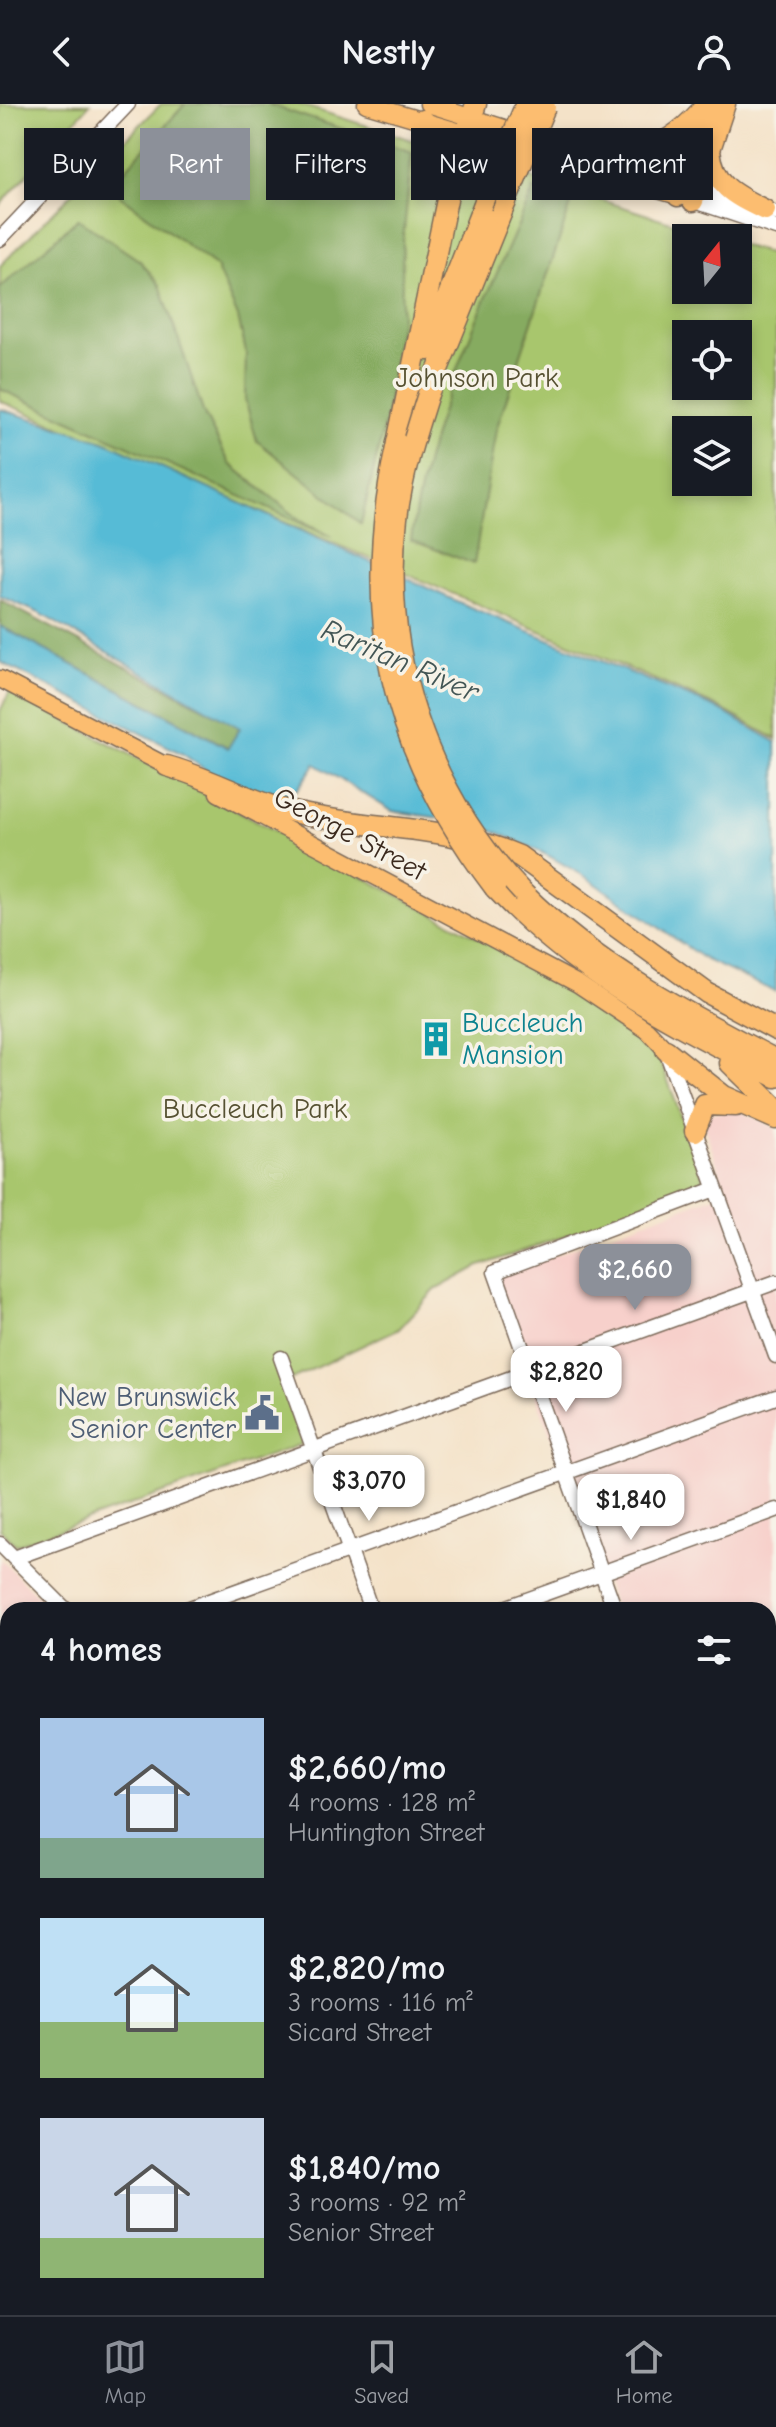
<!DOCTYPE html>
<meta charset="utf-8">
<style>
body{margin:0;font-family:"Comic Neue",sans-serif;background:#242831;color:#f1f3f6;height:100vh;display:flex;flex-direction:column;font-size:30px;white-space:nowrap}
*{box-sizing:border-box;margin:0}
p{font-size:26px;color:#9ea1a6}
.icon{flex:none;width:44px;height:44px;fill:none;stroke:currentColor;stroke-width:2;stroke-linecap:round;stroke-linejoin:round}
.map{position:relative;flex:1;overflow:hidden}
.sheet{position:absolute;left:0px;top:1498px;width:776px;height:714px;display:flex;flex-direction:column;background:#171b24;border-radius:24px 24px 0 0;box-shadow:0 4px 12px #0003}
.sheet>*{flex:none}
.banner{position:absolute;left:24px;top:24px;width:728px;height:72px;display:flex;gap:16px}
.needle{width:52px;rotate:18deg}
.tools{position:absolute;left:672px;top:120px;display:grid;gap:16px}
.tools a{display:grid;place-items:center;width:80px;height:80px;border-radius:0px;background:#171b24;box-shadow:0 4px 12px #0003;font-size:40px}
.price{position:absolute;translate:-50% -68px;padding:0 18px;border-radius:16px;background:#fff;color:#222;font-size:26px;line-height:52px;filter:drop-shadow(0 2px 4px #0008)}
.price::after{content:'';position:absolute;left:50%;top:48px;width:24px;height:18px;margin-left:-12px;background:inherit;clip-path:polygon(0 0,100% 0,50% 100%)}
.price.on{background:#8c9099;color:#fff}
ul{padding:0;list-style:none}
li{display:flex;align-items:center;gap:24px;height:200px;padding:0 40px}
li span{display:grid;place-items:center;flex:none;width:224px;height:160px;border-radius:0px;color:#555}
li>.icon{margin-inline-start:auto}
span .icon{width:96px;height:96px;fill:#fffc;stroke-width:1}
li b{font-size:34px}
h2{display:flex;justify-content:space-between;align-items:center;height:96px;padding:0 40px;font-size:34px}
.chip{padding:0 28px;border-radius:0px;background:#171b24;box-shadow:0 4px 12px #0003;font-size:28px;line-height:72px}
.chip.on{background:#8c9099;color:#fff}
header{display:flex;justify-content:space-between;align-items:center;height:104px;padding:0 40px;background:#171b24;font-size:36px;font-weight:800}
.dock{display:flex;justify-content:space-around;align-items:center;height:112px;border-top:2px solid #363941;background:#171b24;font-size:22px;color:#9ea1a6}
.dock a{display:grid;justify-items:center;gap:4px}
.dock .on{color:#8c9099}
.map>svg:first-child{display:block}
.built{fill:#f7d0cb}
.green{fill:#a8c66d;stroke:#727846;stroke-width:2;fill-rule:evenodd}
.forest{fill:#86ab60;stroke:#606a3f;stroke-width:2}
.water{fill:#57bbd6;stroke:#49727a;stroke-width:2}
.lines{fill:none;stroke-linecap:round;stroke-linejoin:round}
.minor-casing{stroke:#7c6a5a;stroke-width:17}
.major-casing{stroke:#7c6a5a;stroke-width:19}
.highway-casing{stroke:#7c6a5a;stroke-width:23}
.minor{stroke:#fff;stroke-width:14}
.major{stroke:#fcbd6f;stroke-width:16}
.highway{stroke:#fcbd6f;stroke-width:20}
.highway-bridge-casing{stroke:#7c6a5a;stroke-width:23;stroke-linecap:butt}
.highway-bridge{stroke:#fcbd6f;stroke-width:20}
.labels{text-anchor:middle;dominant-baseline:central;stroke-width:7;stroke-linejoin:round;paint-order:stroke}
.park-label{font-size:28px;fill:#565132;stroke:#f7f3e8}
.street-label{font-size:28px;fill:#3b2a1e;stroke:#f7f3e8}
.culture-label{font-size:28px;fill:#0d838f;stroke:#f7f3e8;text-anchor:start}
.service-label{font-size:28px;fill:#4e5e75;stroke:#f7f3e8;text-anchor:end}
.water-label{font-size:30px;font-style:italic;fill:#435655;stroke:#f7f3e8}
</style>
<header><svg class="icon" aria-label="back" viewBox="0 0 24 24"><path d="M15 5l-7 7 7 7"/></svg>Nestly<svg class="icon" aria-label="person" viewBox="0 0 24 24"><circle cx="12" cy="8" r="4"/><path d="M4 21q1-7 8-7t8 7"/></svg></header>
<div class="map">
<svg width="776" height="2211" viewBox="0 0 776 2211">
<rect width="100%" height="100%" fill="#f7f3e8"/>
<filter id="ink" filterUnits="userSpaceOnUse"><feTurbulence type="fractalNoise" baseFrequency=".0125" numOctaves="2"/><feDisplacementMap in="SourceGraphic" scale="16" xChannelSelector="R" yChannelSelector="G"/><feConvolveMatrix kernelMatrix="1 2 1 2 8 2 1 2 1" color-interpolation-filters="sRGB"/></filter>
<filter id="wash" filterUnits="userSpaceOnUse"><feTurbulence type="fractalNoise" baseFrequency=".006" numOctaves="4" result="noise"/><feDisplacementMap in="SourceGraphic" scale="32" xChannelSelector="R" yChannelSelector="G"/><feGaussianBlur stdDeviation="1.8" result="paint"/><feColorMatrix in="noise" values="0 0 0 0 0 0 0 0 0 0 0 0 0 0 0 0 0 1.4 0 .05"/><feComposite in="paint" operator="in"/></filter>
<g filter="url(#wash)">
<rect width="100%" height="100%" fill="#f4e2c8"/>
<path class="built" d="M738,1006L776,1024V2204L768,2196V1506H616L492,1174L726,1088L701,1011Z
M0,1455L51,1506H8V1689L0,1697Z"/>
<path class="green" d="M0,0H90L0,101Z
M161,0H298L721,134H686V186H738V140L776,152V635L714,601L0,297V162ZM686,230H738V282H686ZM686,326H738V378H686Z
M10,587L580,887L647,935L659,952L706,1082L477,1163L435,1186L400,1224L283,1279L302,1340L16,1441L0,1425V607Z"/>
<path class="forest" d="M185,0H267L412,48L403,137L401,213L386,313L361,420L257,337L245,295L246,248L238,213L216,163L109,83Z
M534,85L572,97L496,326L474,460L411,436C427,312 485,198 534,85Z
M78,115L140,157L160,181L204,310L230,360L299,415L332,433L0,285V184Z
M0,496L240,623L229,644L0,522Z"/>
<path class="water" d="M0,305L104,337L465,501L714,603L776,638V888L706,856L586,773L547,751L495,727L460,717L392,707L315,660L297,686L290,684L281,697L210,669L183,650L0,558V522L228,644L240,624L39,509L0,492Z"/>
</g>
<g filter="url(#ink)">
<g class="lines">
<g class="minor-casing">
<path id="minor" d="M690,82L776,109
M686,94L776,124
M0,135L128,0
M666,947L776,1252
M281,1254L371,1506
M0,1440L66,1506
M14,1454L776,1178
M184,1506L776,1293
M499,1506L776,1406
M615,1506L495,1168L715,1085
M768,1635L776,1632
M0,1745L8,1753
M768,1748L776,1746
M768,1865L776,1862
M0,1892L8,1900
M0,1973L8,1976
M768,2056L776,2049
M70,2204V2211
M193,2204L194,2211
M310,2204V2211
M608,2204L615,2211
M761,2204L768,2211"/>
</g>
<g class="major-casing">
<path id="major" d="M366,0L678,92
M428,0L682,80
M0,575L176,667
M218,689L578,880L647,926L666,946"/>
</g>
<g class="highway-casing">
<path id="highway" d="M439,0H446
M423,16L446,38L451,65
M710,46C714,82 734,91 765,106
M574,47C635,54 667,48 707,0
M678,92L704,11
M693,97L725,0
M427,246L492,79
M428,290L501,110
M397,339L452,71L476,0
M167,662C210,674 249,697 293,708C371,727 442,719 519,752L707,889L776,926
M495,784C579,873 670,917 776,973
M523,789C596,862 686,909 776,956
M666,946L724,992L776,1015
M730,959L776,1004
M695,1027L705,1001L736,1002"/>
</g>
<use href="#minor" class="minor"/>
<use href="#major" class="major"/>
<use href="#highway" class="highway"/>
<g class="highway-bridge-casing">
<path id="highway-bridge" d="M492,79L526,0
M501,110L545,3
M428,290C415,331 402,372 397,414C380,551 428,690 523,789
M397,339C359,510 389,645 495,784"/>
</g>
<use href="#highway-bridge" class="highway-bridge"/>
</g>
</g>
<defs>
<g id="building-bare" transform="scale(2.76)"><path d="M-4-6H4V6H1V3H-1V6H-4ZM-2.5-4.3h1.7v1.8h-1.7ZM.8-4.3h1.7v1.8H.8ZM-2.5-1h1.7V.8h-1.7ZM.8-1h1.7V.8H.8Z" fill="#0f9aa8" stroke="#f7f3e8" stroke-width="2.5" paint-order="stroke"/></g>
<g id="civic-bare" transform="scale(2.76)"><path d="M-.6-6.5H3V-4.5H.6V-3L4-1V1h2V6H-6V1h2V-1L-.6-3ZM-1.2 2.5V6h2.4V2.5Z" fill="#5c6f8a" stroke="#f7f3e8" stroke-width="2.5" paint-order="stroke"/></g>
</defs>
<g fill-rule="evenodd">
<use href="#building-bare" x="436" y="935"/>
<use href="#civic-bare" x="262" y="1309"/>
</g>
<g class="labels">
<g class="park-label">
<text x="477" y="274">Johnson Park</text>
<text x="255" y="1005">Buccleuch Park</text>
</g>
<g class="street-label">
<text transform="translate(350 730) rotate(28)">George Street</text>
</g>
<g class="culture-label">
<text x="462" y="919">Buccleuch<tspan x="462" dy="32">Mansion</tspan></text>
</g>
<g class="service-label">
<text x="236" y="1293">New Brunswick<tspan x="236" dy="32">Senior Center</tspan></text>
</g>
<g class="water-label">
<text transform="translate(400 557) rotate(23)">Raritan River</text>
</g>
</g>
</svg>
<div class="tools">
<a><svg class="needle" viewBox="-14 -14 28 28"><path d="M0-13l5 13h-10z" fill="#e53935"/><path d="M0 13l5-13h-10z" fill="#9ea1a6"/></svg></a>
<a><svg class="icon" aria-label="locate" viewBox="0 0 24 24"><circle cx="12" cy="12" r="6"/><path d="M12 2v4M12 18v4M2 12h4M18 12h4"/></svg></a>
<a><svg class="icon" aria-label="layers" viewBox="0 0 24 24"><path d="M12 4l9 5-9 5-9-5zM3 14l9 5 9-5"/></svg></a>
</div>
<b class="price on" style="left:635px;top:1208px">$2,660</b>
<b class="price" style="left:566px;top:1310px">$2,820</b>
<b class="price" style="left:369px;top:1419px">$3,070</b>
<b class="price" style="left:631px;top:1438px">$1,840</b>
<div class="banner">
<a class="chip">Buy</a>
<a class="chip on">Rent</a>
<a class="chip">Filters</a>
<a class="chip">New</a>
<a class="chip">Apartment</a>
</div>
<section class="sheet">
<h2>4 homes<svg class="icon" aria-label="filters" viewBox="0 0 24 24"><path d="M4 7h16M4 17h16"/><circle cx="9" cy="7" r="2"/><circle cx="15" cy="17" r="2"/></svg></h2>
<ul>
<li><span style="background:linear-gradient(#a9c7e8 75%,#7fa58c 0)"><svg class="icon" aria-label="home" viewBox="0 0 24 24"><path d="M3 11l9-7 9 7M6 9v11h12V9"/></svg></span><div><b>$2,660/mo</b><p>4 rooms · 128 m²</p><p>Huntington Street</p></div></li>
<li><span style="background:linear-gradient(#bfe0f5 65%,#8fb573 0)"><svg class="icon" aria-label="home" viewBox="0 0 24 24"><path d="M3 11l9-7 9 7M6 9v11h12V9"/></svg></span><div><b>$2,820/mo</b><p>3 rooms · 116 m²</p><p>Sicard Street</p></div></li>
<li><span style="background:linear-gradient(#c9d6e8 75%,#8fb573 0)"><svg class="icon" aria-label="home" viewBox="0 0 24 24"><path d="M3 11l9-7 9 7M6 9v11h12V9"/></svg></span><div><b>$1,840/mo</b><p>3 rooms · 92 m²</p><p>Senior Street</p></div></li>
</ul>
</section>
</div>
<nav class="dock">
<a class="on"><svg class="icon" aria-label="map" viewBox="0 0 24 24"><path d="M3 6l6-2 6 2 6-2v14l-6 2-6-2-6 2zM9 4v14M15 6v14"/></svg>Map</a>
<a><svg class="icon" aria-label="saved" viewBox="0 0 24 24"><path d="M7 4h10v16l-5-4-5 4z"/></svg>Saved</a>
<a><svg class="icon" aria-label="home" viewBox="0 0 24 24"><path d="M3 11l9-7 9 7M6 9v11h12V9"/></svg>Home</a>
</nav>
